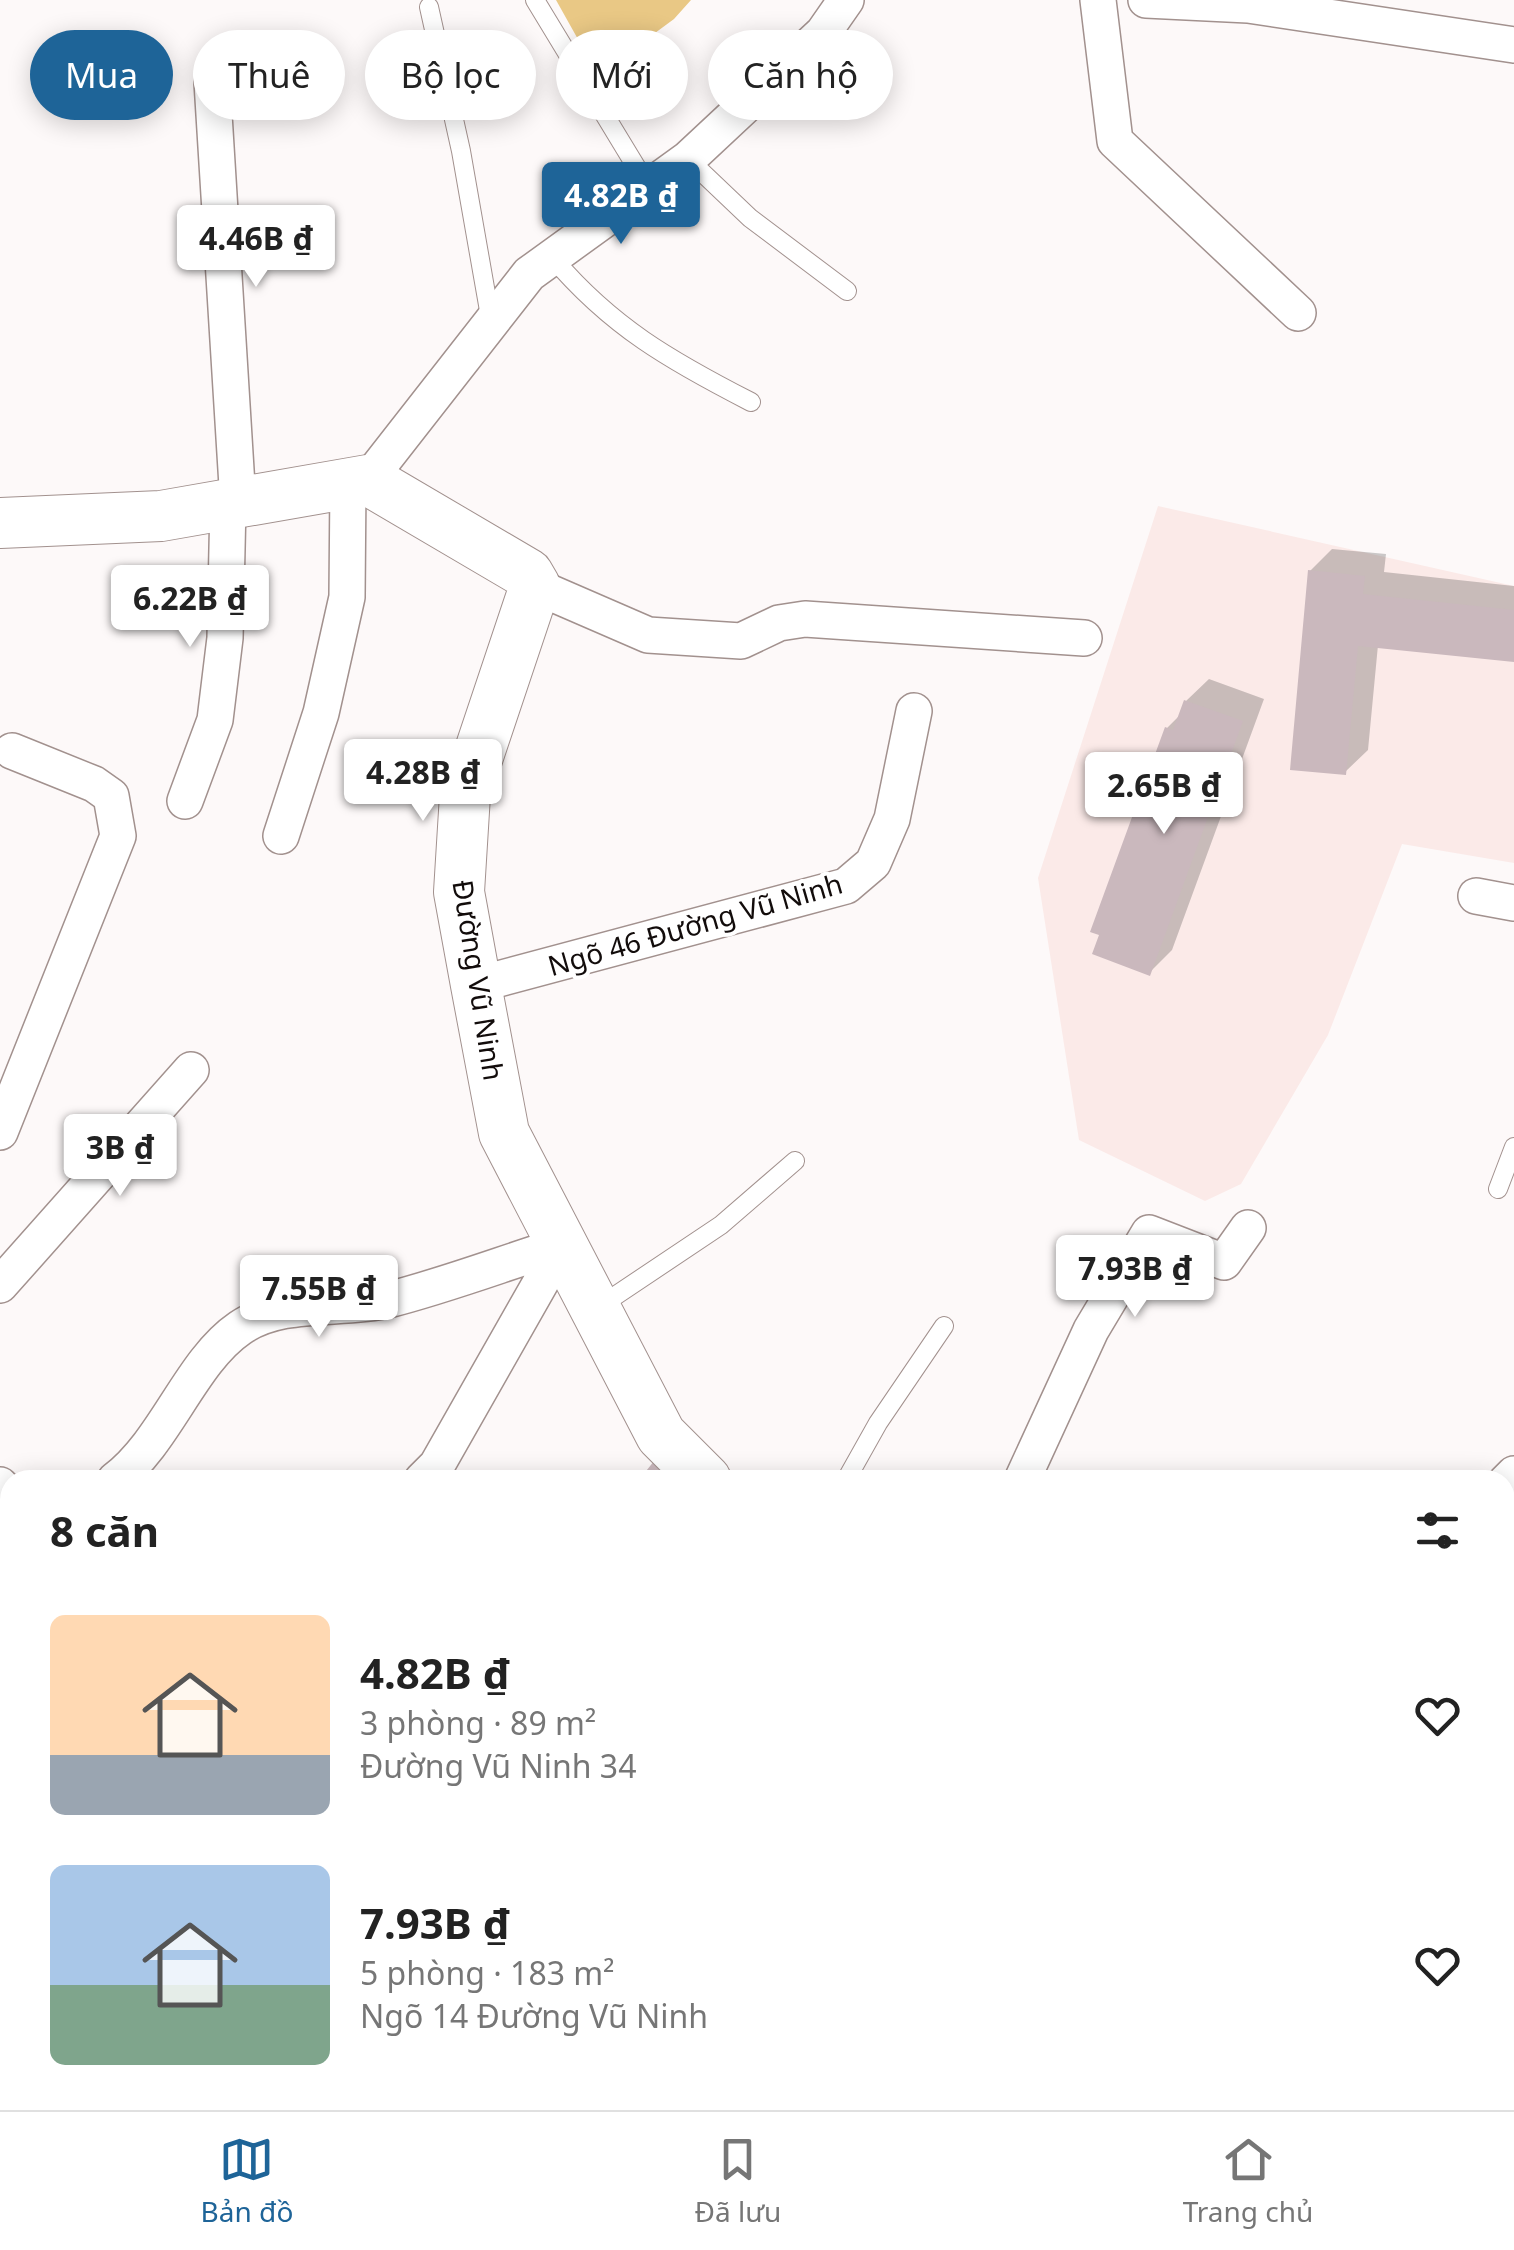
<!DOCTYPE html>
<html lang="vi">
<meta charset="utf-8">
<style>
body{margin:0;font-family:"Noto Sans",sans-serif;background:#f6f6f6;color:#222;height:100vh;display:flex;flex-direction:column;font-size:38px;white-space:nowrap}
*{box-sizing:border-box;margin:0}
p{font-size:32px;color:#767676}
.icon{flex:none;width:55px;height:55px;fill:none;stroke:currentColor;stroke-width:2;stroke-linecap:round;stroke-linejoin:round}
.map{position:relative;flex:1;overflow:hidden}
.details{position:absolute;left:0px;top:1470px;width:1515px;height:640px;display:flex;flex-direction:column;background:#fff;border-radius:30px 30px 0 0;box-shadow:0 5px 25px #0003}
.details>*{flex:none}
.guide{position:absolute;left:30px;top:30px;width:1000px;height:90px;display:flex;gap:20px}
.price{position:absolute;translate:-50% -85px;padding:0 22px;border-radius:10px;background:#fff;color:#222;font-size:32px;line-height:65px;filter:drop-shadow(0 2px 5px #0008)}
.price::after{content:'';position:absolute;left:50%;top:60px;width:30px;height:22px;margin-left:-15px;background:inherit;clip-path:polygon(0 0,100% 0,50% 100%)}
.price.on{background:#1e6498;color:#fff}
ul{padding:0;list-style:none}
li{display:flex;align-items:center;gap:30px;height:250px;padding:0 50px}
li span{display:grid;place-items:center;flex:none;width:280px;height:200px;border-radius:15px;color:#555}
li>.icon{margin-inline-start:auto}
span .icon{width:120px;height:120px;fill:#fffc;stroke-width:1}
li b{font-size:42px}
h2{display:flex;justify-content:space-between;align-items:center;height:120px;padding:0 50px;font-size:42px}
.pill{padding:0 35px;border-radius:45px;background:#fff;box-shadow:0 5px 25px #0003;font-size:35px;line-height:90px}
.pill.on{background:#1e6498;color:#fff}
.tab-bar{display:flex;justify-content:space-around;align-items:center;height:140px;border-top:2px solid #e0e0e0;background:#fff;font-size:28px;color:#767676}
.tab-bar a{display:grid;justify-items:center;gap:5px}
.tab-bar .on{color:#1e6498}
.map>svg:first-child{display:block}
.built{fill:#fbeae8}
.green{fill:#e9c885}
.water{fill:#daa1d3}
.shadow{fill:#0003}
.building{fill:#cab8bd}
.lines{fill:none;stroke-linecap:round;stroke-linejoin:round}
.lane-casing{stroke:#a2918e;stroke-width:20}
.street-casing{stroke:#a2918e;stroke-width:38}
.secondary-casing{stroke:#a2918e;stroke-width:52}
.path{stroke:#888382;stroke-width:6;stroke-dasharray:5 8;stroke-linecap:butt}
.lane{stroke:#fff;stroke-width:18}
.street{stroke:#fff;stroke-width:35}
.secondary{stroke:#fff;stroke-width:50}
.labels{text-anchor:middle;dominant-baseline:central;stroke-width:8;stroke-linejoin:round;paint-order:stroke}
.street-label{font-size:28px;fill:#120c0b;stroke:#fff}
</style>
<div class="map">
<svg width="1514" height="2110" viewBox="0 0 1514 2110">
<rect width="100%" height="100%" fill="#fdf9f9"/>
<path class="built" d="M1158,506L1514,586V863L1402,844L1328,1035L1241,1184L1205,1201L1079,1140L1038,878Z"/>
<path class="green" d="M556,0H691L674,19L598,75Z
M984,2100H1066L1054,2110H995Z"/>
<path class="water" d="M79,2100H174L185,2110H74Z
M202,2100H398L442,2104L444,2100H537L531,2110H304L270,2102L253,2110H208Z"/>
<path class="shadow" d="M1332,549L1386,554L1384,572L1514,586V660L1378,645L1368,750L1345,772L1310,571Z
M1209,679L1264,699L1172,950L1149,973L1167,728L1182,713L1186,701Z
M10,1690V2012L0,2010V1700Z
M1514,1855V2006L1505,2016V1864Z"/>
<path class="building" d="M1308,570L1365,576L1363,594L1514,610V662L1358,646L1346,775L1290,770Z
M1184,700L1243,721L1150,976L1092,954L1099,935L1090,932L1165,727L1173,730Z
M658,1456L686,1480H639Z
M0,1720L10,1721V2015L0,2013Z
M1505,1872L1514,1879V2008L1505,2018Z"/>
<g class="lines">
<g class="lane-casing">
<path id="lane" d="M535,0L649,188
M429,7L461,151L491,322
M688,159L750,218L847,291
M552,257C611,327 671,361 751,402
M1498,1189L1514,1147
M600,1306L721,1225L795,1161
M846,1480L878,1423L944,1326"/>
</g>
<g class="street-casing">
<path id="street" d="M1098,0L1115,141L1298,313
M1146,0L1248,5L1514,45
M212,82L238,502
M368,480L529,274L688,159L823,33L846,0
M535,586L648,635L741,641L779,623L805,619L1084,638
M185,801L215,720L225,638L228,504
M281,836L321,713L347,597L348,483
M1476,896L1514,903
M476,985L846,886L873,863L892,819L914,711
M0,1132L118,836L111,796L94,784L12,751
M0,1285L191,1070
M115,1480C166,1442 190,1362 240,1328C282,1299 340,1311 388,1300C447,1285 504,1263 562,1245
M422,1480L437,1465L562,1245
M1022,1480L1091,1330L1149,1233L1224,1262L1248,1228
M1505,1483L1514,1474
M0,1485L10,1495
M1505,1517L1514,1523
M0,2041L10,2044
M857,2100L868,2110
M36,2110L37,2100"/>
</g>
<g class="secondary-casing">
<path id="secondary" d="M0,523L161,516L368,480L528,574L535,586L465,795L459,892L476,985L504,1133L661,1435L706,1480
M1505,1779L1514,1768
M1505,2056L1514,2063
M1134,2110L1146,2100"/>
</g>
<path class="path" d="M187,2100L198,2110"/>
<use href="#lane" class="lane"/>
<use href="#street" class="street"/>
<use href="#secondary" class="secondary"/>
</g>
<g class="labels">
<g class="street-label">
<text transform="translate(695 924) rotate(-16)">Ngõ 46 Đường Vũ Ninh</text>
<text transform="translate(479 980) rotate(81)">Đường Vũ Ninh</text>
</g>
</g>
</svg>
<b class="price on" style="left:621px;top:247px">4.82B ₫</b>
<b class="price" style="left:256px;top:290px">4.46B ₫</b>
<b class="price" style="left:190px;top:650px">6.22B ₫</b>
<b class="price" style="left:423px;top:824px">4.28B ₫</b>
<b class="price" style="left:1164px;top:837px">2.65B ₫</b>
<b class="price" style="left:120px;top:1199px">3B ₫</b>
<b class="price" style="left:1135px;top:1320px">7.93B ₫</b>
<b class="price" style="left:319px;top:1340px">7.55B ₫</b>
<div class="guide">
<a class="pill on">Mua</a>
<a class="pill">Thuê</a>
<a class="pill">Bộ lọc</a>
<a class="pill">Mới</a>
<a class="pill">Căn hộ</a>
</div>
<section class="details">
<h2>8 căn<svg class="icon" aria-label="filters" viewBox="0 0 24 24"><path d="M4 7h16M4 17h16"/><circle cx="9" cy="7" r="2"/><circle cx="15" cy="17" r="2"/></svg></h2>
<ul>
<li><span style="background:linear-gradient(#ffd9b3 70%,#9aa5b1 0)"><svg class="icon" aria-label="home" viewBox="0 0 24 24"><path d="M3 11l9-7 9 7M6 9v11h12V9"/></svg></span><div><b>4.82B ₫</b><p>3 phòng · 89 m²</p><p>Đường Vũ Ninh 34</p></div><svg class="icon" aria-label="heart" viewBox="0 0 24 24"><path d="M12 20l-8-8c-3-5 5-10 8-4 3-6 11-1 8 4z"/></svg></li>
<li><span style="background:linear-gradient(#a9c7e8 60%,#7fa58c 0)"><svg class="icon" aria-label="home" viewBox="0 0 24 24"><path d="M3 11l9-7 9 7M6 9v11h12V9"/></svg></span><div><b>7.93B ₫</b><p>5 phòng · 183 m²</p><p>Ngõ 14 Đường Vũ Ninh</p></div><svg class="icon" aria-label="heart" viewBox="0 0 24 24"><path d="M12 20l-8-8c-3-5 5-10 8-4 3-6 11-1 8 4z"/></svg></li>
</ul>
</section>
</div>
<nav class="tab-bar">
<a class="on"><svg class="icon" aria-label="map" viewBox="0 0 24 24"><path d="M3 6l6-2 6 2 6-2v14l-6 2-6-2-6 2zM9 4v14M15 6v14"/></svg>Bản đồ</a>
<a><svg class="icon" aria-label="saved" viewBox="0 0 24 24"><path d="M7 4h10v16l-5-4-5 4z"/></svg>Đã lưu</a>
<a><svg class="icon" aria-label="home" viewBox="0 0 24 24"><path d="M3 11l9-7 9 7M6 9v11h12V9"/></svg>Trang chủ</a>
</nav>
